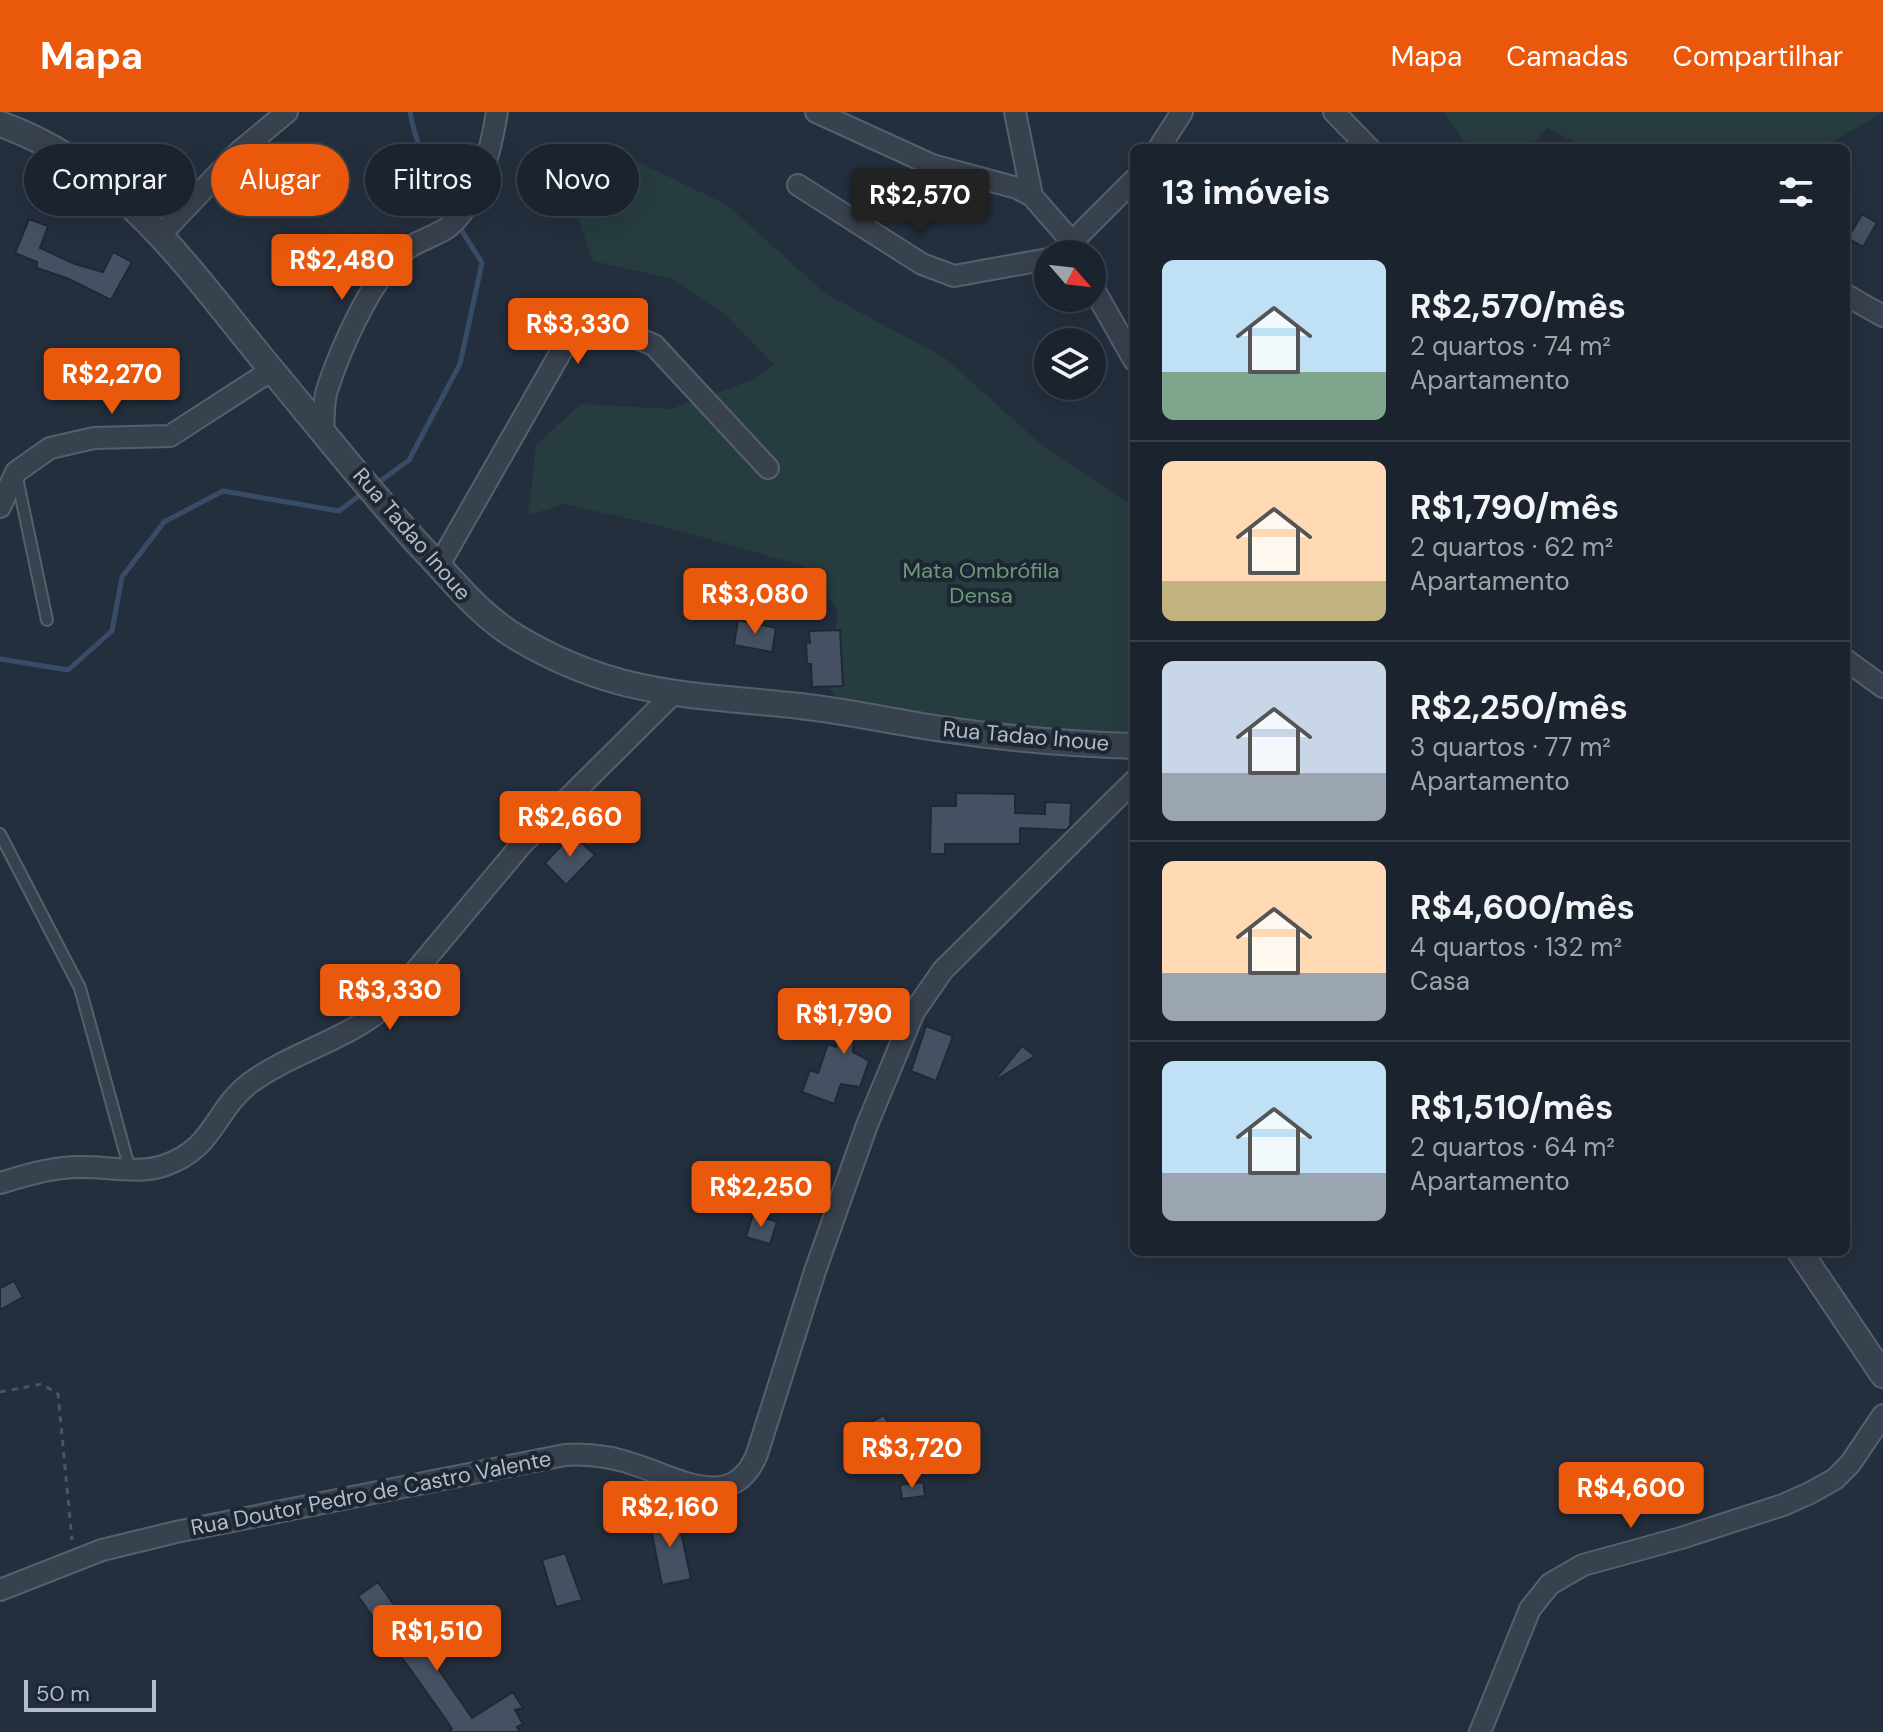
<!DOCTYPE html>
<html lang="pt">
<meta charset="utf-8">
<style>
body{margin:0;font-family:"DM Sans",sans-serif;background:#282f3a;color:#f1f3f6;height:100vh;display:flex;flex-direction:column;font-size:30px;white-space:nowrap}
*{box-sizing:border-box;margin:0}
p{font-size:26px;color:#a0a4aa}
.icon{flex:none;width:44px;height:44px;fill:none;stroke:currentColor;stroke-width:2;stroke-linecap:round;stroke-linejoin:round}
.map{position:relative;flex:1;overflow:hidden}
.panel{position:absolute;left:1130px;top:32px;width:720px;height:1112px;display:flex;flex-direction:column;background:#1b232e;border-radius:12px;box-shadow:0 8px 32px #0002,0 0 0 2px #39404a}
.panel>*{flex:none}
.guide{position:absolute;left:24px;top:32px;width:760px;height:72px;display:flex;gap:16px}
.needle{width:52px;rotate:118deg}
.tools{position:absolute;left:1034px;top:128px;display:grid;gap:16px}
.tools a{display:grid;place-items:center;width:72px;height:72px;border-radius:50%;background:#1b232e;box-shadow:0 8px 32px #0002,0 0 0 2px #39404a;font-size:40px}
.scale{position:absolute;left:24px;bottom:20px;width:132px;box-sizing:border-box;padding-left:8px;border:4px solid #b4bcc9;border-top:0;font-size:22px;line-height:28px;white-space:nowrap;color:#b4bcc9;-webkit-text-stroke:6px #1d2633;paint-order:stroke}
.price{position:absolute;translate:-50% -68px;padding:0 18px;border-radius:8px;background:#ea580c;color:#fff;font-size:26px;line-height:52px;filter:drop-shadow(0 2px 4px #0008)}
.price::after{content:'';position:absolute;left:50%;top:48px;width:24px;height:18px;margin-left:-12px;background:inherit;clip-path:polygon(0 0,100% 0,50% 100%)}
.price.current{background:#222;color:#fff}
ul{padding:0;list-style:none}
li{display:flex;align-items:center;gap:24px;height:200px;padding:0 32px}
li+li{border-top:2px solid #39404a}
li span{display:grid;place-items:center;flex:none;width:224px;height:160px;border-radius:12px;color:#555}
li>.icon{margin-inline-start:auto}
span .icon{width:96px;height:96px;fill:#fffc;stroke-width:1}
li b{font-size:34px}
h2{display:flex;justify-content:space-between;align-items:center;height:96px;padding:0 32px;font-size:34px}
.tag{padding:0 28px;border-radius:36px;background:#1b232e;box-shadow:0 8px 32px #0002,0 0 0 2px #39404a;font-size:28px;line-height:72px}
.tag.current{background:#ea580c;color:#fff}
header{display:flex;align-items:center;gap:48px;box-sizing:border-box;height:112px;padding:0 40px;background:#ea580c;color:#fff}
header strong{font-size:38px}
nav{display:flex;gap:44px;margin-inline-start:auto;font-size:28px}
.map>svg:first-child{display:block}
.green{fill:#263c3f}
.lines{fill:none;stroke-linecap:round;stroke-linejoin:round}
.stream{stroke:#394c67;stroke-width:5}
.building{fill:#455162;stroke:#1f2835;stroke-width:2}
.service-casing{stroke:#565f6c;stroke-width:14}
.minor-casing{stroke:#565f6c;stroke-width:24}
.tertiary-casing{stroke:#565f6c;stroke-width:28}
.path{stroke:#44595c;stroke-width:3;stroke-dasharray:6 6;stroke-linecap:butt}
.service{stroke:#38414e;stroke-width:10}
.minor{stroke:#38414e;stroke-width:20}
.tertiary{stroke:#38414e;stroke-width:24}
.labels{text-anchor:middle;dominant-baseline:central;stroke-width:8;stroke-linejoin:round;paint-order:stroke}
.street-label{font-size:22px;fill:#b4bcc9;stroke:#1d2633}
.park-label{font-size:22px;fill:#6b9a76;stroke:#1d2633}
</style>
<header>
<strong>Mapa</strong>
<nav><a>Mapa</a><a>Camadas</a><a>Compartilhar</a></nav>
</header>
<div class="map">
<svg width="1883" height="1620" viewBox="0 0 1883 1620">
<rect width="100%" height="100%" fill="#242f3e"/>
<path class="green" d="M1444,0H1883L1823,36H1586L1547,16L1529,36H1469Z
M634,48L727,93L826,182L945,246L1045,336L1134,395V621L950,616L914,600L845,597L828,574L838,499L804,454L669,416L565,392L528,403L536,334L580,292L671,297L753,268L774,253L724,201L673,167L593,149L576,99L599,52Z"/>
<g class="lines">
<path class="stream" d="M410,0C416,35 434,71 452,102
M375,373L409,348L460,252L482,151L459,114
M0,547L68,558L112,519L122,465L164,410L223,379L339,399L363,381"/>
</g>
<path class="building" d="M1862,102L1877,111L1863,135L1848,126Z
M29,107L48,114L40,136L75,152L103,160L113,140L132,150L111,188L69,167L37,156V150L15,141Z
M738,508L776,516L772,540L734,533Z
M840,518L843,574L812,575L811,552H807L806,530L810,531L809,519Z
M956,681L1015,682V701L1045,702V690L1071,691L1070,714L1066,718L1020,716V732H945V742H930L931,694H956Z
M572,722L595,743L566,773L545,751Z
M868,895L891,902L885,922L854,912L853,940L869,949L860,975L841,972L834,992L802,980L810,958L818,961L828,932L836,935L838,907L833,906L834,901L866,902Z
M926,914L953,924L936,969L911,959Z
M1022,934L1035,944L998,967L996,966Z
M753,1102L777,1110L770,1132L746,1125Z
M14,1169L23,1185L0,1198V1176Z
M884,1303L894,1322L874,1332L865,1313Z
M923,1370L925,1384L902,1387L900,1373Z
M677,1401L691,1467L662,1473L649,1406Z
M565,1441L582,1488L556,1495L542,1448Z
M378,1470L472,1606L513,1580L523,1596L515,1598L523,1612L517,1615L520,1620H448L452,1617L447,1609L358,1484Z"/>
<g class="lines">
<g class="service-casing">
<path id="service" d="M17,366L47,508
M0,722L80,876L130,1058"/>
</g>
<g class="minor-casing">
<path id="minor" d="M816,0L932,53L1017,76L1032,84L1072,130
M1015,0L1032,84
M1334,0L1369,36
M1159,36L1182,0
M798,73L922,152L954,164L1048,147
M161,122L239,40L287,0
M1076,141L1072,130L1134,68
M1092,174L1134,248
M1846,183L1883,204
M323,320C324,307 323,291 327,278C340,238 371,166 404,139C416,129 434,125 447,116C478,92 491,37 497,0
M0,395L16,360L50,336L94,326L170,324L272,258
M439,453L574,217L582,211L593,209L654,233L768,356
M1846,548L1883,575
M0,1071C27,1063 55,1054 84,1055C110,1055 138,1062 163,1054C215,1037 214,998 250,971C294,939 348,928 388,892L522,732L672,583
M0,1478L102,1438L176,1420L565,1343C591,1341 614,1345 639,1354C680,1368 734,1400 757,1342L815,1159L867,1013L914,900L943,858L1134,669
M1480,1620L1530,1497L1550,1472L1583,1453L1681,1426L1783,1393L1810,1381L1835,1367L1850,1352L1883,1303"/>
</g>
<g class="tertiary-casing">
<path id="tertiary" d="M0,12C123,55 192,162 271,257C321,317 369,379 422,436C453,468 477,501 516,525C616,585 690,582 800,594C845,599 890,609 935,616C1001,626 1068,632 1134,634
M1800,1140L1883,1263"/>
</g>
<path class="path" d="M0,1280L42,1272L58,1282L72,1428"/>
<use href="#service" class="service"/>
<use href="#minor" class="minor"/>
<use href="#tertiary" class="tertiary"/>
</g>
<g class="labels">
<g class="street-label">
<text transform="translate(412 422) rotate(49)">Rua Tadao Inoue</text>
<text transform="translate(1026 624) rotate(5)">Rua Tadao Inoue</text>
<text transform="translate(371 1381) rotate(-11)">Rua Doutor Pedro de Castro Valente</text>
</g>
<g class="park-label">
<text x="981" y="458">Mata Ombrófila<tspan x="981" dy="25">Densa</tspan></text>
</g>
</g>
</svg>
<div class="tools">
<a><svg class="needle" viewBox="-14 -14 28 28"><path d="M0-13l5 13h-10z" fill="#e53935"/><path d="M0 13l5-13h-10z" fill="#a0a4aa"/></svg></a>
<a><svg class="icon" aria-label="layers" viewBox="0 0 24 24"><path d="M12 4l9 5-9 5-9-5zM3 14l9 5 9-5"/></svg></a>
</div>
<div class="scale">50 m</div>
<b class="price current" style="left:920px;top:125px">R$2,570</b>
<b class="price" style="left:342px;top:190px">R$2,480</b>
<b class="price" style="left:578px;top:254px">R$3,330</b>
<b class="price" style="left:112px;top:304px">R$2,270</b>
<b class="price" style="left:755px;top:524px">R$3,080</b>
<b class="price" style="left:570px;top:747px">R$2,660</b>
<b class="price" style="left:390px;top:920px">R$3,330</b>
<b class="price" style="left:844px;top:944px">R$1,790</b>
<b class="price" style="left:761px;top:1117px">R$2,250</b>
<b class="price" style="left:912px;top:1378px">R$3,720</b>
<b class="price" style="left:1631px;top:1418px">R$4,600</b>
<b class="price" style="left:670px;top:1437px">R$2,160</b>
<b class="price" style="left:437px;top:1561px">R$1,510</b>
<div class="guide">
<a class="tag">Comprar</a>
<a class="tag current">Alugar</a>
<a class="tag">Filtros</a>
<a class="tag">Novo</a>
</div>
<section class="panel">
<h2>13 imóveis<svg class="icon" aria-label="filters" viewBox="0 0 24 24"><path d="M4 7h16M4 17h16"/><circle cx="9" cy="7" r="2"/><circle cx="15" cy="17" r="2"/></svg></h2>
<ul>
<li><span style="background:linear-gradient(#bfe0f5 70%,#7fa58c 0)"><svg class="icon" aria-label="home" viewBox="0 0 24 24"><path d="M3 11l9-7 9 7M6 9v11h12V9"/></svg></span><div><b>R$2,570/mês</b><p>2 quartos · 74 m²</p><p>Apartamento</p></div></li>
<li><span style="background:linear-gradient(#ffd9b3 75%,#c2b280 0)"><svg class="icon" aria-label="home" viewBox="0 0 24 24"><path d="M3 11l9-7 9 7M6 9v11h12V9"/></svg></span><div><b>R$1,790/mês</b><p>2 quartos · 62 m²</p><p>Apartamento</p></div></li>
<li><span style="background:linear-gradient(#c9d6e8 70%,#9aa5b1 0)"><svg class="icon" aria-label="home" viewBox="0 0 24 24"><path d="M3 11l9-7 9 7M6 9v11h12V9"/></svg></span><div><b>R$2,250/mês</b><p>3 quartos · 77 m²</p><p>Apartamento</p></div></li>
<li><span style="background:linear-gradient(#ffd9b3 70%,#9aa5b1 0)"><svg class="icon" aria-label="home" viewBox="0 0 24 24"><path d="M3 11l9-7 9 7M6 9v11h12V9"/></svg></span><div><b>R$4,600/mês</b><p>4 quartos · 132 m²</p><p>Casa</p></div></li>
<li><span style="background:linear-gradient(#bfe0f5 70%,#9aa5b1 0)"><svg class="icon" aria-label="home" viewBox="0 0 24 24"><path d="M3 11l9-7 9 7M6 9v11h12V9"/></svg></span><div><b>R$1,510/mês</b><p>2 quartos · 64 m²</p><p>Apartamento</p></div></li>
</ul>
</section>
</div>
